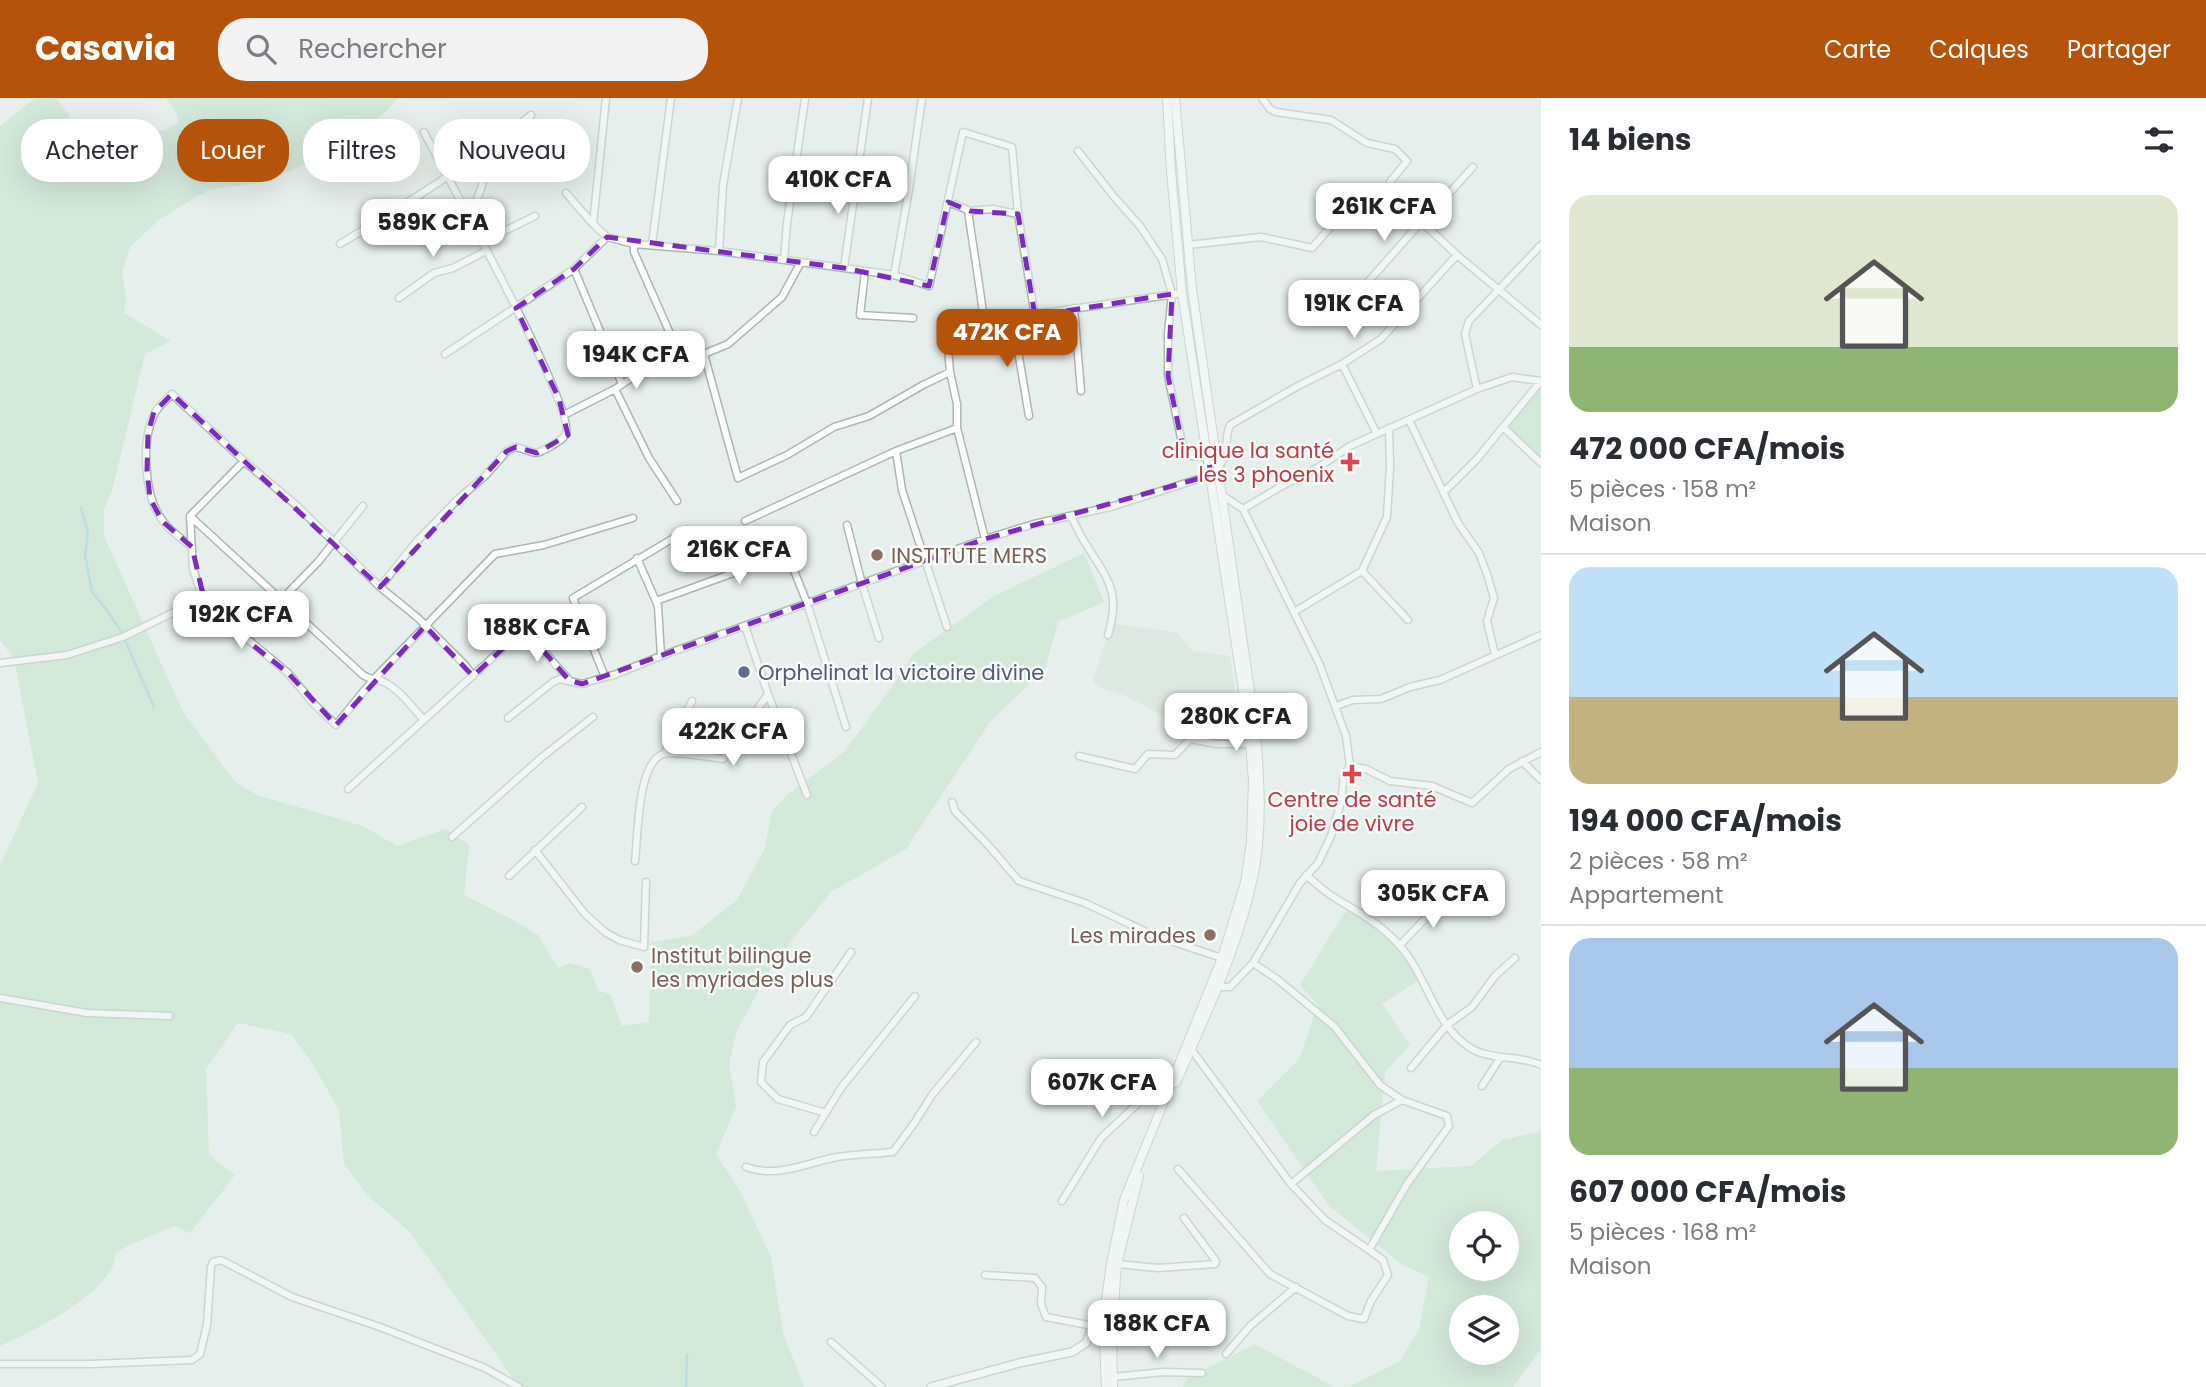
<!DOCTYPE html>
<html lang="fr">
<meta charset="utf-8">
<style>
body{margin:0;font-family:Poppins,sans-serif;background:#f2f2f3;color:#2b2b33;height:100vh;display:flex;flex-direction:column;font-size:26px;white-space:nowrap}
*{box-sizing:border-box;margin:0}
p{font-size:23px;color:#7c7c81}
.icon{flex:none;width:38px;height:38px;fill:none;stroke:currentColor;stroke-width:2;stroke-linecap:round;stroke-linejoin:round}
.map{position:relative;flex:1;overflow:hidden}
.panel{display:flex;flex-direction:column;background:#fff;width:665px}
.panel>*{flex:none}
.guide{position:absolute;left:21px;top:21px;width:665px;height:63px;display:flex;gap:14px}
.controls{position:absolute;left:1449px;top:1113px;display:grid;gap:14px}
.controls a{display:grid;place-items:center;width:70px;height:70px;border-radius:50%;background:#fff;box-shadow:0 7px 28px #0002;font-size:35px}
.price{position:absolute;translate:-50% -60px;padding:0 16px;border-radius:14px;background:#fff;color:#222;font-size:23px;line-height:46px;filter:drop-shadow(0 2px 4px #0008)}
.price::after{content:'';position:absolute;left:50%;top:42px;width:21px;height:16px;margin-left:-10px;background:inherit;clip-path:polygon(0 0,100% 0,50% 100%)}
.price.selected{background:#b45309;color:#fff}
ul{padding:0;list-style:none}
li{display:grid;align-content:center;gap:14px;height:371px;padding:0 28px}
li+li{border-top:2px solid #e1e1e2}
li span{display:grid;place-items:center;height:217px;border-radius:21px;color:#555}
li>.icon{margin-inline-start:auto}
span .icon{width:126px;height:126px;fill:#fffc;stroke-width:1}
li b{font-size:30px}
h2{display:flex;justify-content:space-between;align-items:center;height:84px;padding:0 28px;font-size:30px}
.tag{padding:0 24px;border-radius:28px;background:#fff;box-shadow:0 7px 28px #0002;font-size:24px;line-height:63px}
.tag.selected{background:#b45309;color:#fff}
header{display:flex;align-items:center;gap:42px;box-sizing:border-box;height:98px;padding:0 35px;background:#b45309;color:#fff}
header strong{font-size:33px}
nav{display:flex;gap:38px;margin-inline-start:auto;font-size:24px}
.search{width:490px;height:63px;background:#f2f2f3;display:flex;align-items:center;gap:18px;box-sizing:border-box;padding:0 24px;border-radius:28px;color:#7c7c81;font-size:26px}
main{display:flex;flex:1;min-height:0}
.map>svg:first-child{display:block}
.built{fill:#d3dfda}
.green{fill:#bde2c6;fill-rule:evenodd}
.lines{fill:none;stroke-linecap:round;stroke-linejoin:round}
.stream{stroke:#8bcdd7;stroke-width:2.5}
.minor-casing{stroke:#a8b8b2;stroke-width:9}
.tertiary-casing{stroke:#a8b8b2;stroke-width:10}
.secondary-casing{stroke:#a3bcb3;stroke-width:10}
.minor{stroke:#fff;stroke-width:6}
.tertiary{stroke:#fff;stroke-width:7}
.secondary{stroke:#fff;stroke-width:8}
.marked{fill:none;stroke:#7b2cbf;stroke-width:5;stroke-dasharray:14 9;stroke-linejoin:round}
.health-dot{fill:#e0444e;stroke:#f7fbf9;stroke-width:2.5}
.education-dot{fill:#8d6e63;stroke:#f7fbf9;stroke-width:2.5}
.service-dot{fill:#5c6f8a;stroke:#f7fbf9;stroke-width:2.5}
.labels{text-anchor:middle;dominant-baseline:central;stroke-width:5;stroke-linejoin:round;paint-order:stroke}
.health-label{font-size:21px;fill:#be3a42;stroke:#f7fbf9;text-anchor:end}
.education-label{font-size:21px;fill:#785e54;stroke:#f7fbf9;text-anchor:start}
.service-label{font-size:21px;fill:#4e5e75;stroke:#f7fbf9;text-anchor:start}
</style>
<header>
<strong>Casavia</strong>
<div class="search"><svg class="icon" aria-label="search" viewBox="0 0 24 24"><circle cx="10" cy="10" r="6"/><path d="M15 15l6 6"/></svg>Rechercher</div>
<nav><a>Carte</a><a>Calques</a><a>Partager</a></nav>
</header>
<main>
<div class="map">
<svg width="1541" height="1289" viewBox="0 0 1541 1289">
<rect width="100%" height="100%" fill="#e6efeb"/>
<path class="built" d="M1111,526L1176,534L1192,553L1230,558L1240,632L1213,636L1191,633L1128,599L1099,589L1093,582Z"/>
<path class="green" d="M35,0H55L69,16L67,38L87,46L102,33L128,25C151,39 154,36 178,26L177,16L166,0H398L387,12L346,48L265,84L208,92L160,121L130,149L122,173L126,200L124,215L171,243L145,256L112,393L104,411V438L183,614L234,683L257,697L363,728L397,748L446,731L469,747L464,797L513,822L538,837L558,870L570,865L590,871L598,893L610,896L622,928L649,924L651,844L691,838L737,802L765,750L772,713L788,696L845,653L894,586L914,555L994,498L1084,455L1104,504L1058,524L1045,571L990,624L906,751L831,794L772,867L736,935L729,966L736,1008L716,1056L740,1093L771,1159L783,1235L804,1289H519L410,1134L367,1097L344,1066L339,1012L311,963L291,936L238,925L206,971L209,1057L235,1077L190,1135L174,1128L129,1147L116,1155C115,1159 114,1166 112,1170C94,1203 33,1233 0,1248V767L38,685L14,561L0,542V28Z
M1541,283V365L1503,329Z
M1349,807L1398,846L1420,881L1382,906L1410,947L1385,974L1376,1073L1471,1068L1502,1042L1541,1033V1251L1513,1289H1348L1400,1263L1419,1231L1429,1179L1403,1167L1330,1109L1257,1003L1299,961L1318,907L1300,887ZM1461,1125H1507V1171H1461ZM1461,1209H1507V1255H1461Z
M1255,1246L1334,1289H1183L1186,1281Z"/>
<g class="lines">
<path class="stream" d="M81,410L88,435L85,456L92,494L107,512L122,535
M125,542L154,609
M686,1289L687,1257"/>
<g class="minor-casing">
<path id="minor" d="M606,0L593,126L607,139
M868,0L844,170L894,177L929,188L963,34L1012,49L1018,116
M1262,0L1270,11L1276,14L1331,22L1367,45L1395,51L1407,63L1390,84L1387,97
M1078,53L1115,100L1140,128L1162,161L1172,196L1168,235V278L1182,345L1192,358H1208
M566,95L593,126
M948,104L968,112C973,150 980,187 984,224
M968,113L993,111L1018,116L1035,218
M470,120L482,88L486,53
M1422,125L1473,69
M482,144L535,118
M340,146C406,106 471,66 531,17
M634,146V154L680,258
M652,146L671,0
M1188,147L1261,139L1312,150L1334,125L1351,115L1371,110L1387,97L1425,127L1457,157L1541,227
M719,153L723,87L738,0
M784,162L787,125L805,1
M574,171L622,286
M865,173L860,217L913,220
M894,177L909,91L922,0
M1368,184L1421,124
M399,200L434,175L453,170L486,153
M1074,210L1081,293
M1016,220L1019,259L1029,318
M445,256L574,171L607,139L634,146L719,153L844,170
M704,256L738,380L787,357L834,329L869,318L923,287L950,274
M1342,266L1381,241L1457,157
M615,291L649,360L677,403
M564,317L615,291L654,265L680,258L704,256L728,246L782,199L801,164
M1409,322L1458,425L1479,455L1487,476L1494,500L1487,523L1495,557
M1503,329L1541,365
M957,330L985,441
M1389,330L1390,368L1387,419L1362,473L1408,522
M896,353L902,392L947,529
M244,363L190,418L193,471L206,510L238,536L245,539L288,575L313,605L336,627L372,583L495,456L544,447L633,420
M1219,368C1229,357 1224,341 1230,327L1298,288L1342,266L1377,336
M1444,394L1476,362L1541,283L1512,279L1477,291L1465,236L1469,223L1541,147
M1222,397L1243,411L1280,389L1319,369L1350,348L1477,291
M190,418L363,577C374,584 376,580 384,584C399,591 412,609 423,621
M1071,418C1075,426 1079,435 1084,443C1106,480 1122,491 1108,537
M745,423L896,353L957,330V306L950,274L948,250L955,228L1182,195
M847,427L862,486L879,540
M687,432L573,500L605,579L614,577L661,558L985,441L1034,426L1114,408L1214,376
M192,449C182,441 170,433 163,423C144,400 141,343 154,317C157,309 166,302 172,296L244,363L296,407L380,489L418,520L465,567L473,578
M637,460L658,508L661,558
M380,489L417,443L457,402L486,377L507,353L516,349L535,355L540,354C547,350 563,343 566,336C577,312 443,72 424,34
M656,503L783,457L789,460L807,505L846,629
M1294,514L1362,473
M245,539L318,464L363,408
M0,565L67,557L123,539L203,500
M768,596L807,697
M1336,608L1353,602L1381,601L1410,589L1440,582L1541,537
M508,620L553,584L560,581L582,586L605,579
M665,655L692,603
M1079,658L1135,671L1148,656L1175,657L1190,641L1217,646H1250
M1522,663L1541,682
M1350,668L1366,671L1390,683L1432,688L1472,705L1509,671L1541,654
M348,691L524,531L569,582
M952,704L955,713L989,748L1019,783L1085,805L1155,838L1222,860
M452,739L542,659L593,619
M535,752L585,816L605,834L619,842L644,849L646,784
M635,763C638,739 637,665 663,656C674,653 710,659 723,661L768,596L745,528
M1306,777C1315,785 1325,794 1335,800C1359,814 1382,827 1400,848C1427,878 1434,926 1469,949C1489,963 1517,956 1541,967
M509,778L582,709
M1400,847L1446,799
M1218,889H1230L1253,865L1300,785L1318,765L1331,738L1341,704L1344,677L1350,668L1346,638L1319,565L1243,411
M0,900L87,915L169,918
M1191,951L1291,1086L1325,1122L1369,1152L1407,1086L1449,1028L1447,1018L1402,1002L1380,987L1335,929L1277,881L1253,865
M1411,970L1447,927L1472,909L1495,878L1515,860
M1482,988L1500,960
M826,1015L778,1001L761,984L763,964L790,927L806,919L851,854
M814,1034L841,990L915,898
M746,1069C775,1080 805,1066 832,1060C852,1056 873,1056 893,1054L915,1024L932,997L976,944
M1178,1071L1270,1176L1348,1218L1364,1221L1371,1203L1388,1177L1383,1162L1369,1152
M1291,1086L1374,1017L1402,1002
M1062,1103L1101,1040L1176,970
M1117,1166L1158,1170L1215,1166L1216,1163L1184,1120
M985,1177L1035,1180L1042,1189L1041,1206L1046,1219L1093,1228
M831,1244L882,1289
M1226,1256L1250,1228L1296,1189
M0,1266H91L192,1262L200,1256L207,1227L211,1169L213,1164L221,1162L292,1199L380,1229L485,1270L519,1289
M1113,1279L1164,1274L1202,1275"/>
</g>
<g class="tertiary-casing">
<path id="tertiary" d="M931,1289L1019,1265L1072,1254L1086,1245L1093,1228L1103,1224"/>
</g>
<g class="secondary-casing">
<path id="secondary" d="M1175,0L1192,191L1256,635C1260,683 1263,733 1253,780C1238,851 1205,918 1176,985
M1106,1289L1103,1224L1111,1166L1124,1102L1222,860L1245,785L1251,744L1253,683L1249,631L1182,195L1171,73L1167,0
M1113,1289L1112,1238L1117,1166L1139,1078"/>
</g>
<use href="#minor" class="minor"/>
<use href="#tertiary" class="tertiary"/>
<use href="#secondary" class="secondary"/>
</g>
<path d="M0 0H1541V1289H0ZM948,104L970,113L1018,116L1035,218L1172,196L1168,278L1182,345L1192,358H1208L1211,377L985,441L582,586L569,582L524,531L473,578L425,528L336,627L288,575L206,510L192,449L162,423L150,400L147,373L148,335L154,314L172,296L380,489L507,353L516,349L537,355L568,337L559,301L516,210L574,171L607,139L844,170L929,188Z" fill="#e6efeb" fill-opacity=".55" fill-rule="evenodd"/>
<path class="marked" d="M948,104L970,113L1018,116L1035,218L1172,196L1168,278L1182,345L1192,358H1208L1211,377L985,441L582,586L569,582L524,531L473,578L425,528L336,627L288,575L206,510L192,449L162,423L150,400L147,373L148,335L154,314L172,296L380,489L507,353L516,349L537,355L568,337L559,301L516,210L574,171L607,139L844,170L929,188Z"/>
<g class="health-dot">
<path d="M1346.5 353.5h7v7h7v7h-7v7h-7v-7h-7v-7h7z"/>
<path d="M1348.5 665.5h7v7h7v7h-7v7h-7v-7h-7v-7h7z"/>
</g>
<g class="education-dot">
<circle cx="877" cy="457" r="7"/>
<circle cx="1210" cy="837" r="7"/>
<circle cx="637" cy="869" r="7"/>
</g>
<circle class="service-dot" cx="744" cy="574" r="7"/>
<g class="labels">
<g class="health-label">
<text x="1334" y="352">clinique la santé<tspan x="1334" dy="24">les 3 phoenix</tspan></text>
<text x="1352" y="701" text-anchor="middle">Centre de santé<tspan x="1352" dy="24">joie de vivre</tspan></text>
</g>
<g class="education-label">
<text x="891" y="457">INSTITUTE MERS</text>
<text x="1196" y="837" text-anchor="end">Les mirades</text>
<text x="651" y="857">Institut bilingue<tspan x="651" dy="24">les myriades plus</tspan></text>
</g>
<g class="service-label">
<text x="758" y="574">Orphelinat la victoire divine</text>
</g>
</g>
</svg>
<div class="controls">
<a><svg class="icon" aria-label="locate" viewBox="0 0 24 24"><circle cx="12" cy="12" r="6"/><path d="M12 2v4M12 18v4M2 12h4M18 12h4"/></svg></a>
<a><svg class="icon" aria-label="layers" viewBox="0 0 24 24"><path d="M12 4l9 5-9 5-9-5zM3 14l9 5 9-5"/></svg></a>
</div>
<b class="price" style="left:838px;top:118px">410K CFA</b>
<b class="price" style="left:1384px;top:145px">261K CFA</b>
<b class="price" style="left:433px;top:161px">589K CFA</b>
<b class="price" style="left:1354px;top:242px">191K CFA</b>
<b class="price selected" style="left:1007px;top:271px">472K CFA</b>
<b class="price" style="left:636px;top:293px">194K CFA</b>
<b class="price" style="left:739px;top:488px">216K CFA</b>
<b class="price" style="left:241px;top:553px">192K CFA</b>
<b class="price" style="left:537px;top:566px">188K CFA</b>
<b class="price" style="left:1236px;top:655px">280K CFA</b>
<b class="price" style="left:733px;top:670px">422K CFA</b>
<b class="price" style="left:1433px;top:832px">305K CFA</b>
<b class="price" style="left:1102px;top:1021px">607K CFA</b>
<b class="price" style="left:1157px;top:1262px">188K CFA</b>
<div class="guide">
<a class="tag">Acheter</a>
<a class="tag selected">Louer</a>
<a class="tag">Filtres</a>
<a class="tag">Nouveau</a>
</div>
</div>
<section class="panel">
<h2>14 biens<svg class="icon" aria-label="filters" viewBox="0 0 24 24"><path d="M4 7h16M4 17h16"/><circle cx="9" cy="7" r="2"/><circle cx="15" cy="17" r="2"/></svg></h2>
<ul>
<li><span style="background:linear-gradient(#dfe7d0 70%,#8fb573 0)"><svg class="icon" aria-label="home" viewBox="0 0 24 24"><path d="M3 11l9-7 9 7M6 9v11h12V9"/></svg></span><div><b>472 000 CFA/mois</b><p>5 pièces · 158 m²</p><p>Maison</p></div></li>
<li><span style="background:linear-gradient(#bfe0f5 60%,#c2b280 0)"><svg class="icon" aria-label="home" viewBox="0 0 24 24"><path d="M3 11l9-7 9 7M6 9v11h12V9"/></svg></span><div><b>194 000 CFA/mois</b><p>2 pièces · 58 m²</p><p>Appartement</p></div></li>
<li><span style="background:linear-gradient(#a9c7e8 60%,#8fb573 0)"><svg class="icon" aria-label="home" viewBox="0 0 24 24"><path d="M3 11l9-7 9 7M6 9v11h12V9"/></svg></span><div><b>607 000 CFA/mois</b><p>5 pièces · 168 m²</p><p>Maison</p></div></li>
</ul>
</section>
</main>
